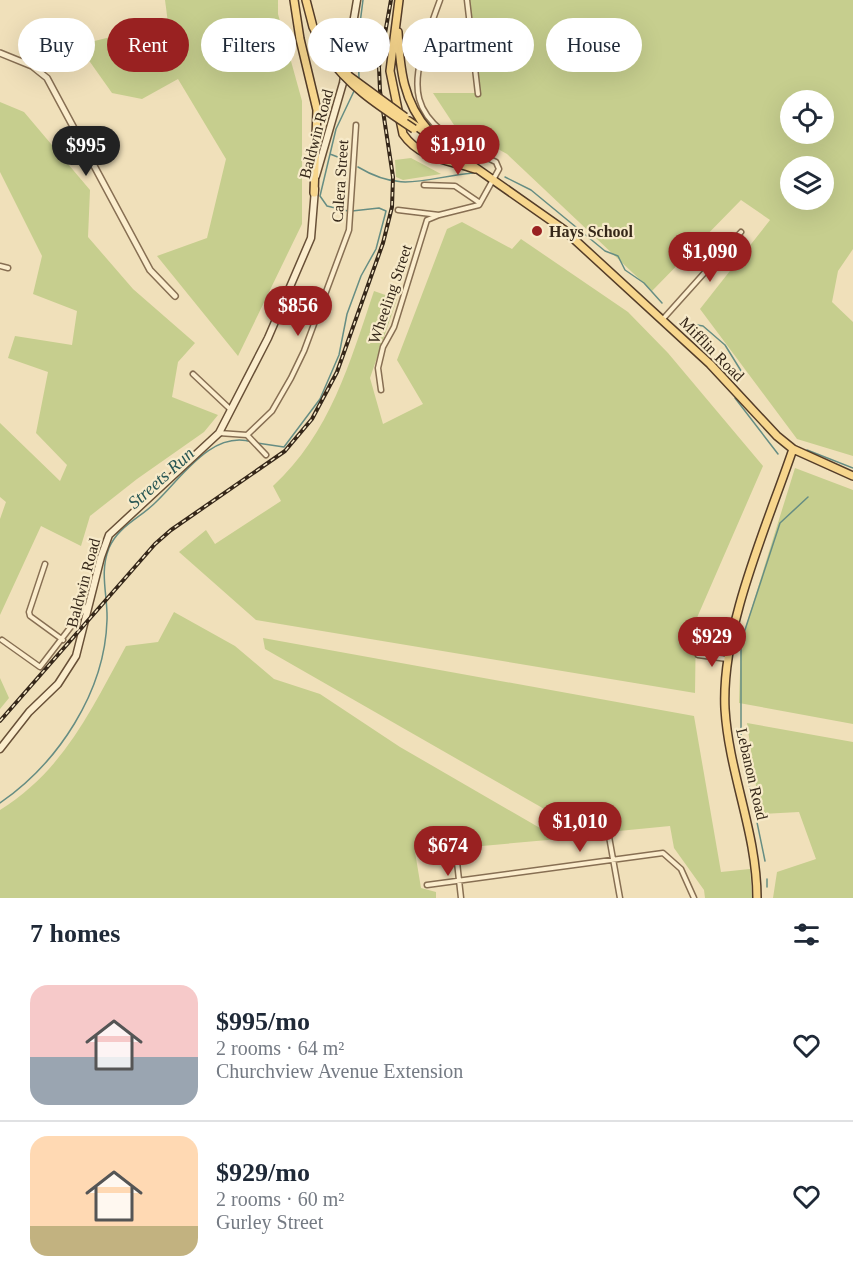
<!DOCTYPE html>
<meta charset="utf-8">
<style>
body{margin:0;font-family:Georgia,serif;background:#f2f2f3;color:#1f2937;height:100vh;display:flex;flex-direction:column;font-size:22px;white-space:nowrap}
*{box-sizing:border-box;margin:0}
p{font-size:20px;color:#747a83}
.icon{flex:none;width:33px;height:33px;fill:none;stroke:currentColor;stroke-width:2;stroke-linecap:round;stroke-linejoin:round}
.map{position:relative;height:898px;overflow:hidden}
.side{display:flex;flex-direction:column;background:#fff;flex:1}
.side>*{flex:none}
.top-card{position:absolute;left:18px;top:18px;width:818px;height:54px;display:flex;gap:12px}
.tools{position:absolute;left:780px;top:90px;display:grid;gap:12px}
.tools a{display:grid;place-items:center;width:54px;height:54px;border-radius:50%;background:#fff;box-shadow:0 6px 24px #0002;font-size:30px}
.price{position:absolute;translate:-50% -51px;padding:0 14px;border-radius:21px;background:#992121;color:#fff;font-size:20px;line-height:39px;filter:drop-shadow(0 2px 3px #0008)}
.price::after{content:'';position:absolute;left:50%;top:36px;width:18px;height:14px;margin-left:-9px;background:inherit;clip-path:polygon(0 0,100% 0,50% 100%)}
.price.on{background:#222;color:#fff}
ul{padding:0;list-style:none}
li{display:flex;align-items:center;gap:18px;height:150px;padding:0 30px}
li+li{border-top:2px solid #e0e1e3}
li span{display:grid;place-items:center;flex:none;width:168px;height:120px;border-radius:18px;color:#555}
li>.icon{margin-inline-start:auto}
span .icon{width:72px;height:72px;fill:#fffc;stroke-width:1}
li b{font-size:26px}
h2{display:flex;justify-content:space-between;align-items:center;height:72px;padding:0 30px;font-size:26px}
.tag{padding:0 21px;border-radius:27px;background:#fff;box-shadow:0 6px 24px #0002;font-size:21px;line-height:54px}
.tag.on{background:#992121;color:#fff}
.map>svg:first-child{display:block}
.green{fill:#c6ce8e;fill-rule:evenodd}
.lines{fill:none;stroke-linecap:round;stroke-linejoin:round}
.stream{stroke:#668d83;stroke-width:1.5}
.minor-casing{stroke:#876f53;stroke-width:7}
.tertiary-casing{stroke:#876f53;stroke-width:8}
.secondary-casing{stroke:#685037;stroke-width:9}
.primary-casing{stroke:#543d29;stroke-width:10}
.minor{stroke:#fbedcd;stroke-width:4}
.tertiary{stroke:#fbedcd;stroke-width:5}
.secondary{stroke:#fbedcd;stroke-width:6}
.primary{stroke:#f7d68d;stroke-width:7}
.rail-casing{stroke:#352719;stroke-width:4}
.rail{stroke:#f7eac9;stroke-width:1.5;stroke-dasharray:4.5;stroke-linecap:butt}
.primary-bridge-casing{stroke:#543d29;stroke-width:10;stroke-linecap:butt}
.primary-bridge{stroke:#f7d68d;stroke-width:7}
.poi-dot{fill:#992121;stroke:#f7eac9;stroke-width:2}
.labels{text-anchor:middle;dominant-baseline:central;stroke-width:4.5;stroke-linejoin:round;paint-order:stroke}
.street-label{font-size:16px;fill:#352719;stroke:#f7eac9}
.poi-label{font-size:16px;font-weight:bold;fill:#352719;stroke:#f7eac9;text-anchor:start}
.water-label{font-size:18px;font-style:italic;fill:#285653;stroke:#f7eac9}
</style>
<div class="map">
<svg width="853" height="898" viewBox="0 0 853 898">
<rect width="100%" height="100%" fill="#f0e0ba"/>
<path class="green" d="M165,0H278V14L302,101V224L238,356L157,256L207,238L226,159L178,79L142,99L112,93L78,45L168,23Z
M467,0H853V249L838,271L832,302L853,322V456L797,439L700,309L770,220L741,200L652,291L507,154L454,125L433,93H477ZM790,100H824V134H790ZM790,166H824V200H790Z
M0,102L24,112L90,190L88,237L133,289L195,343L178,362L172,397L218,415L204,432L137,479L90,516L81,546L41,526L0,615V519L6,502L0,497V423L60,481L67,465L36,433L48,372L8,358L15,336L72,345L77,311L33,294L42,256L0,172Z
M411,158L441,174L403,180L396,177L395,160Z
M462,222L512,249L521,239L628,312L668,353L763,466L696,620L695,693L256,620L179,552L206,530L215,544L281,501L273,486C330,434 350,362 374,291L397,299L370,378L383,424L423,404L397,360L447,229Z
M795,468L853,490V724L739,703L741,642Z
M174,612L235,646L274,679L320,694L400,747L559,839L415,852L421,888L436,892V898H0V810C64,770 91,710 126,646L158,642Z
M263,638L694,716L721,872L750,869L752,898H705L704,890L674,848L670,826L588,834L265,649Z
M0,678L9,698L0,709Z
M747,723L853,742V898H773L777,872L816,859L799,812L760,814Z"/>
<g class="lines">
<path class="stream" d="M359,79L358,39L363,0
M330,154L348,161
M358,167C403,194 426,177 473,173
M505,177L531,190L605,251L618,256L625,270L644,283L662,303
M348,211L327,206L320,196L336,129L355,89
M680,322L703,326L725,345L743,374
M735,398L778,454
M257,443L284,447L320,399L339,355L347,314L361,276L376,249L385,215L386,211L379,208L352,211
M807,450L853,468
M0,803C58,763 105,692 107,620C108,596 99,573 109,548C119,525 141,518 157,501C182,477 212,430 252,442
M765,861L741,745V642L780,523L808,497
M767,887V879"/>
<g class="minor-casing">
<path id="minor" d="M467,0L478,94
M424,185L455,186L480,203
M398,210L439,215L479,205L499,169L496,162C400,118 406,92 440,0
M0,266L8,268
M663,319L741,232
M193,374L229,408
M381,390L378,368L383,347L394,327L427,220L439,215
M219,433L247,435L272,411L291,378L304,351L349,230L356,125
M247,435L266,455
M45,564L29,612L30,616L63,640
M2,640L40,667L86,607
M698,655L727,659
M608,831L620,898
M456,853L461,898
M427,885L663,853L681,869L694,898"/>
</g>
<g class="tertiary-casing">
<path id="tertiary" d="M0,53L32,66L47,78L150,270L175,296"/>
</g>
<g class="secondary-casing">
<path id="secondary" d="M316,176L343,83L357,0
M0,749L29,712L58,684L76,656L101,557L109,535L219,433L268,338L311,238L315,189"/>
</g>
<g class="primary-casing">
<path id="primary" d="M294,0L300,39L317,110L314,193
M306,0L313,27L327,55
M399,0L390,71L403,134C420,159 449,160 475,169
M398,32C400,69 403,102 429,131
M409,121L563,229L710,364L777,436L793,449L853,476
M757,898C757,833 729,774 725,709C721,627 767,526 793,449"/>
</g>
<use href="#minor" class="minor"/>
<use href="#tertiary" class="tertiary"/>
<use href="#secondary" class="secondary"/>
<use href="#primary" class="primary"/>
<g class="rail-casing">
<path id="rail" d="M0,721L155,544L171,530L285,451L312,419L337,372L383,243L392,207L393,177L380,91L379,67L391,0"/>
</g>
<use href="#rail" class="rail"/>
<g class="primary-bridge-casing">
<path id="primary-bridge" d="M328,47L349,76L405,117
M327,55C350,88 381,107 414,129"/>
</g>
<use href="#primary-bridge" class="primary-bridge"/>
</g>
<circle class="poi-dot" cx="537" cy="231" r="6"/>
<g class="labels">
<g class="street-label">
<text transform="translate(316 134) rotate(-75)">Baldwin Road</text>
<text transform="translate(340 181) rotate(-86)">Calera Street</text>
<text transform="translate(390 294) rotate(-71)">Wheeling Street</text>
<text transform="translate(712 349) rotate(45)">Mifflin Road</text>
<text transform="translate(83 583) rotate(-75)">Baldwin Road</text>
<text transform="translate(752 774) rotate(77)">Lebanon Road</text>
</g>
<g class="poi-label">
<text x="549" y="231">Hays School</text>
</g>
<g class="water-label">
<text transform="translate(161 478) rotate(-42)">Streets Run</text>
</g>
</g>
</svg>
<div class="tools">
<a><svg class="icon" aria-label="locate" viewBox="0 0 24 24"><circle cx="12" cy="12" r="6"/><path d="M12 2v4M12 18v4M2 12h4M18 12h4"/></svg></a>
<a><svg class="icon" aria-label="layers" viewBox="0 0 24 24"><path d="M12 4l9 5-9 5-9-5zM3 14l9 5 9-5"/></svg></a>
</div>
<b class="price" style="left:458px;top:176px">$1,910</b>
<b class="price on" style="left:86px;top:177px">$995</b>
<b class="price" style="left:710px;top:283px">$1,090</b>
<b class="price" style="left:298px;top:337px">$856</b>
<b class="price" style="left:712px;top:668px">$929</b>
<b class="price" style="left:580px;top:853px">$1,010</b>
<b class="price" style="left:448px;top:877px">$674</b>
<div class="top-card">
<a class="tag">Buy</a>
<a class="tag on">Rent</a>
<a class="tag">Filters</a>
<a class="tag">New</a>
<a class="tag">Apartment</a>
<a class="tag">House</a>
</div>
</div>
<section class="side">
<h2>7 homes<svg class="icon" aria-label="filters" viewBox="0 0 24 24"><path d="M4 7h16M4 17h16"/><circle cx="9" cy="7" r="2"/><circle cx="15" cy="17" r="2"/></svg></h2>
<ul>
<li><span style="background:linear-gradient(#f6c9c9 60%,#9aa5b1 0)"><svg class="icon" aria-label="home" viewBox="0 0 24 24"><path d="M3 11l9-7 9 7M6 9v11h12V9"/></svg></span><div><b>$995/mo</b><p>2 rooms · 64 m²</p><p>Churchview Avenue Extension</p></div><svg class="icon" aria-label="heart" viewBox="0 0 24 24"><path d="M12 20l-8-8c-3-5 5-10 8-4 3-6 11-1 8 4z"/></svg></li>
<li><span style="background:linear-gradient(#ffd9b3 75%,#c2b280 0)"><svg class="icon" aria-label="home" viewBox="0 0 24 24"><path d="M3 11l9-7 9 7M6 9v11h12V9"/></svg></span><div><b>$929/mo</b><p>2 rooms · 60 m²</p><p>Gurley Street</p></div><svg class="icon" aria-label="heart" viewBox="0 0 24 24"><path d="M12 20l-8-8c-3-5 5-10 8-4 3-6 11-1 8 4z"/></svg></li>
</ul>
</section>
